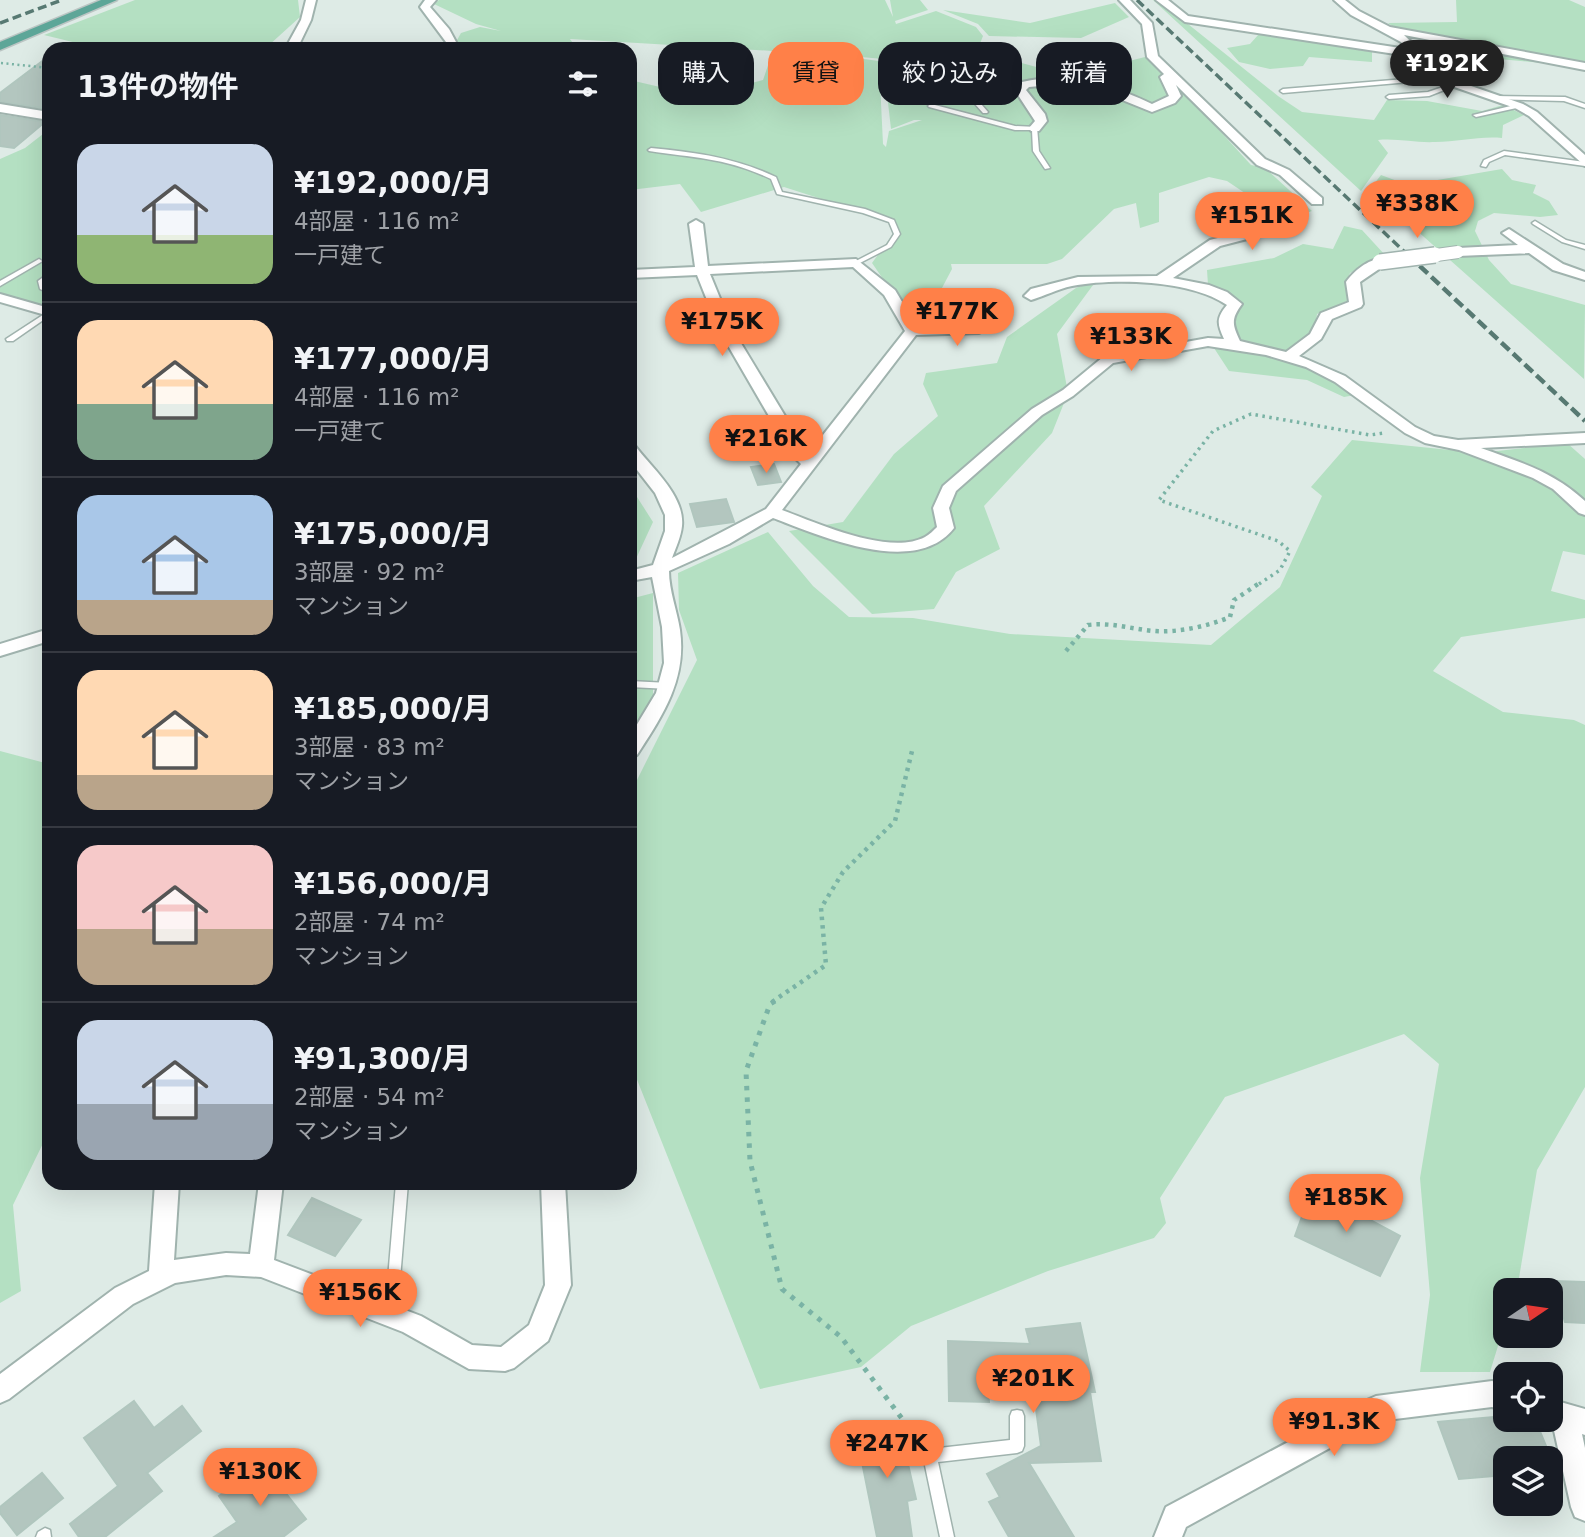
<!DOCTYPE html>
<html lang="ja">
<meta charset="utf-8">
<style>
body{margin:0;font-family:"DejaVu Sans","Noto Sans JP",sans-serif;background:#242831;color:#f1f3f6;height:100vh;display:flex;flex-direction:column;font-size:26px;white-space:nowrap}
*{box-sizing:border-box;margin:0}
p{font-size:23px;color:#9ea1a6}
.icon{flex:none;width:38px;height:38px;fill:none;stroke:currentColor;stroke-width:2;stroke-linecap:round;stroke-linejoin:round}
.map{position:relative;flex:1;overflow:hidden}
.panel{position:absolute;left:42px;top:42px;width:595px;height:1148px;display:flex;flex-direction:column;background:#171b24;border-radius:21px;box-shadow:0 7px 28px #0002}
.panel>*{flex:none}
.top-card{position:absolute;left:658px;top:42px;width:665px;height:63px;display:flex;gap:14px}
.needle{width:46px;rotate:77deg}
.fabs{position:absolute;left:1493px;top:1278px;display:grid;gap:14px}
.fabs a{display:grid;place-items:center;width:70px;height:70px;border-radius:14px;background:#171b24;box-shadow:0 7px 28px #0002;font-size:35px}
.price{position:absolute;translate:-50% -60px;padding:0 16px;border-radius:24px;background:#ff8048;color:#111;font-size:23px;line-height:46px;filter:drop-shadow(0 2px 4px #0008)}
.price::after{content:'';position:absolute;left:50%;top:42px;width:21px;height:16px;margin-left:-10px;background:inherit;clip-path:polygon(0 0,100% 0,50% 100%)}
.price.selected{background:#222;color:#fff}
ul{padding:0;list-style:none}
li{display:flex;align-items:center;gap:21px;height:175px;padding:0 35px}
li+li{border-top:2px solid #363941}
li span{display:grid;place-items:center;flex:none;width:196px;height:140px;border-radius:21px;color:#555}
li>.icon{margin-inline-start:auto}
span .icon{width:84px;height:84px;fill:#fffc;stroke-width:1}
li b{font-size:30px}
h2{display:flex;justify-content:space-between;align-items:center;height:84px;padding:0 35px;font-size:30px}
.pill{padding:0 24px;border-radius:21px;background:#171b24;box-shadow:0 7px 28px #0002;font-size:24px;line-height:63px}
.pill.selected{background:#ff8048;color:#111}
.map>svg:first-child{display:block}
.green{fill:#b4e0c2;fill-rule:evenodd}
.building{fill:#b3c6bf;stroke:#b0c6be;stroke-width:2}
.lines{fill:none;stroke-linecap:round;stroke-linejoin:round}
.lane-casing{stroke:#a0b3ae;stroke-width:3}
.street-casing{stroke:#a0b3ae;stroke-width:4}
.primary-casing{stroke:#bbc5c3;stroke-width:3}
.path-far3{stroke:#7ab3a5;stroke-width:2.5;stroke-dasharray:2 3.5;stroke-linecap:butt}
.path-far2{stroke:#7ab3a5;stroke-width:3.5;stroke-dasharray:2.5 4.5;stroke-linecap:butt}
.path-far1{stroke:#7ab3a5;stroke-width:4.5;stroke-dasharray:3.5 5;stroke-linecap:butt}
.path{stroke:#7ab3a5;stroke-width:5;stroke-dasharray:4.5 7;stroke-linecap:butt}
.lane{fill:#fff;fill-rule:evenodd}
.street{fill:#fff;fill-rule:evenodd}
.primary{fill:#5da698;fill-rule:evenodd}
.rail-far1{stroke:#577972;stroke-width:3.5;stroke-dasharray:9 4.5;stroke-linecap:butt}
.rail{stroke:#577972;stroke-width:4.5;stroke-dasharray:11 5;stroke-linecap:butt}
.street-bridge-far1-casing{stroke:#a0b3ae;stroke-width:14;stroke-linecap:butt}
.street-bridge-casing{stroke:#a0b3ae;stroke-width:18;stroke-linecap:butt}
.street-bridge-far1{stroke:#fff;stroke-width:12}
.street-bridge{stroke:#fff;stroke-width:15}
</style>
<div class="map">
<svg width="1585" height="1537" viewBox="0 0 1585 1537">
<rect width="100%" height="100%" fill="#deebe6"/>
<path class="green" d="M135,0H298L300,17L268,46L235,49H113L89,46L44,35Z
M439,0H885L893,17L890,0H920L928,10L895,21L896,24L936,11L976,27L983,36L977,51L1070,76L1145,57L1209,119L1251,165L1265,168L1312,211L1285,220L1227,181L1209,177L1159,193V222L1140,228L1136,203L1114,209L1062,259L1047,264H951L952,269L925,320L914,324L872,263L893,234L887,220L784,187L701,212L680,184L630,190V80L660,87L691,99L763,80L773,51L570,39L577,49H452L461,33L480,27L501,31L476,24L434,4ZM818,53L883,59L891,129L914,120H922L889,131L886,147L883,144L879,61Z
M1153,0H1158L1278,96L1302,112L1374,120L1387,100L1427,101L1482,111L1503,105L1524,115L1503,125L1502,138C1479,136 1458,142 1435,142C1415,143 1397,138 1378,140L1388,153L1361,191Z
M1456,0H1569L1585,7V67L1488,58L1484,48H1492L1422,32L1396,29L1388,23L1457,22Z
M1115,3L1129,17L1081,38L989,36L978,24L943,10L1030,23Z
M1259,34L1372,52V62L1309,57L1303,66L1270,69L1239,62L1227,48L1250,44Z
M43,134L49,138V314L0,296V159L25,148Z
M1502,169L1512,180L1536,185L1533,193L1549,201L1558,215L1540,217L1494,213L1478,221L1475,231L1489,260L1511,284L1585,305L1584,379L1370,189L1381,175L1408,185Z
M1344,226L1362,230L1385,255L1350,273L1346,283L1347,301L1317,314L1315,331L1279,356L1335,380L1355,395L1344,397L1307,380L1229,371L1214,348L1241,351L1228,317L1240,300L1208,285L1207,270L1274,258L1303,244L1333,249Z
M1096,281L1057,334L1068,393L1052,433L984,506L1000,549L956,572L934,609L872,614L789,531L843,522L894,454L938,416L923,384L926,373L997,363L1007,337L1076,288Z
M1352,440L1480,453L1567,443L1585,459V555L1563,551L1551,591L1585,600V618L1461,637L1433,671L1503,712L1574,720L1585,725V1087L1537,1170L1519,1278L1515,1290H1505V1323L1490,1372H1420L1430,1295L1420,1178L1439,1064L1404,1034L1225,1097L1160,1198L1166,1223L1154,1238L1048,1271L911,1326L861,1367L760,1389L630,1062L631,792L697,660L679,610L678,573L768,532L813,586L849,617L913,618L1010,634L1211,645L1280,587L1322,496L1311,487Z
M630,486L653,522L634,563L630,564Z
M653,593V702L630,731V599Z
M0,751L49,764V1131L13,1205L21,1291L0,1303Z"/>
<path class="building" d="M49,56V109L0,102V93Z
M0,115L45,122L14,148L0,146Z
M774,464L781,482L758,485L751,467Z
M726,499L734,522L697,527L690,504Z
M1312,1189L1400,1236L1380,1276L1295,1236Z
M312,1198L361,1220L335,1256L288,1235Z
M1553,1281L1585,1282V1323L1565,1322Z
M1080,1323L1095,1392H1090L1101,1461L1029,1463L1074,1537H1009L989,1502L1000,1497L987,1474L1041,1446L1034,1394L988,1392L989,1402L949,1401L948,1341L1030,1344L1026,1329Z
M134,1401L154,1428L182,1406L201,1431L147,1473L162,1491L105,1537H79L70,1524L118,1486L84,1438Z
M1505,1416L1512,1432L1539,1429L1551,1458H1505V1475L1459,1479L1438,1422Z
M899,1425L916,1499L907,1501L912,1537H877L856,1432Z
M263,1464L306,1519L283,1537H214L237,1522L219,1496Z
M42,1473L63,1498L17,1535L0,1513V1507Z"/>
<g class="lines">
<g class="lane-casing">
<path id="lane" d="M1442,76L1444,77V79L1283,93L1280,91L1283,89Z
M1452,84L1457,85L1429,96L1389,99L1386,97L1389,95L1428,92Z
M1020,87L1022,88V90L988,98L981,104L988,112L987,113H983L975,104L984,96Z
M1493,96L1565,97L1585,104V108L1564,101L1491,99V97Z
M931,104L1015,126L1037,127L1039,151L1050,168L1045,169L1033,151L1032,130H1015L929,107L928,106Z
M1519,104L1522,106L1521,107L1476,117L1473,115Z
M651,148C695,152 736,158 776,177L782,192L865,209L894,220L900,234L891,247L858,264H854V262L887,245L894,234L889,222L863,213L777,194L771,179C727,158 695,158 649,151L648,150Z
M1504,151L1585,162V166L1505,155L1489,162L1486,167L1481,166L1484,160Z
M1535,221L1566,240L1585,245V249L1562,242L1533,224L1532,223Z
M39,259L42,261L41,262L0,286V281Z
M49,273V278L45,282V287L49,288V293L40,289L38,281Z
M49,311V316L13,341H7L6,339Z
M630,681L669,683L674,686L669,689L630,687Z
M396,1183H408L397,1315L396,1319L391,1321L386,1319L385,1315Z
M1017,1410L1022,1411L1024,1416V1446L1022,1451L1017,1453L938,1462L954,1537H940L923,1456L925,1451L930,1449L1010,1440V1416L1012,1411Z
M45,1528L50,1530L51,1537H36L38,1532Z"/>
</g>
<g class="street-casing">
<path id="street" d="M306,0H316L311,20L297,49H285L301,20Z
M425,0H436L430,7L449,29L456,42L453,49H441L446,42L420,7Z
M1119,0H1130L1152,23L1158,56L1265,159L1289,170L1322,198V204H1312L1280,175L1257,165L1176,85L1181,96L1175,103L1152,112L1090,87L1063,84L1029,87L1026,90L1045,114L1047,121L1039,131H1031L1029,128L1035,121L1014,89L1022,82C1069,71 1110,84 1152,104L1169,96L1160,77L1164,74L1147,57L1142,24Z
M1156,0H1168L1188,16L1407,49L1401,42L1351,15L1334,0H1345L1359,11L1390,27L1585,63V70L1404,35L1448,78L1523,104L1537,112L1585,155V166L1529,116L1515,108L1440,82L1415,57L1185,22Z
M0,104L49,112V120L0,112Z
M1265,207L1286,223V229L1220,246L1173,278L1209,285L1227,292L1242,304C1231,319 1232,324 1240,341L1286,352L1310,334L1321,313L1349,302L1346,282C1354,271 1370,257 1385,259V265L1360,282L1363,304L1361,307L1332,319L1321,339L1299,356L1345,376L1415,427L1434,436L1458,440L1585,433V443L1481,448C1522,463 1552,471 1585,501V515L1579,513L1553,489L1533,478L1459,450L1425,443L1405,433L1335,382L1306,367L1266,355L1208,346L1113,363L1073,396L1042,415L956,491L949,508L954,528C915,578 821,536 773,518L729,544L669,571C669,591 677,610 680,630C687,679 663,715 637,755L630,757V736L656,693L664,663L662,627L652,577L630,581V571L653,565L665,531V515L655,493L630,461V445L636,447C652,468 685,496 682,526C681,537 676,547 672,558L766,509L801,464L791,454L719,330L697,275L630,278V270L695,267L689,224L696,220L703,224L708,266L856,259L895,290L917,327L976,325L987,319H997V325L979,333L916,335L782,510C817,523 889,556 925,537C929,535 934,530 937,527L933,508L943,486L1032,409L1063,390L1103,357L1208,338L1224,339C1217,324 1216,318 1227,305C1190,280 1115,278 1072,286C1057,289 1045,296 1031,300L1024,296L1031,289L1078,277L1157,276L1210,240L1272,224L1259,211ZM853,267L884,295L905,331L808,454L733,330L710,274Z
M1509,229L1563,264L1585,272V280L1553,270L1529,253L1458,256L1451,252L1458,248L1518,245L1502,233Z
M0,294L49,308V316L0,302Z
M49,629V641L0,656V644Z
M155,1183H179L174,1260L226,1253L250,1254L259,1183H283L274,1260L421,1316L472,1345L501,1347L529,1325L545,1285L541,1183H565L571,1285L548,1341L514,1368L505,1371L469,1369L403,1332L261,1277L226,1275L175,1283L133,1304L9,1399L0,1403V1374L115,1288L149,1271Z
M1492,1381L1505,1385V1411L1492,1407L1379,1421L1186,1527L1182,1537H1154L1166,1507L1367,1400L1376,1396Z
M1550,1399L1585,1409V1435L1582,1434L1585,1448V1521L1575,1517L1571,1507L1553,1426L1540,1419H1550Z"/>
</g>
<g class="primary-casing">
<path id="primary" d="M101,0H117L0,50V42Z"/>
</g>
<path class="path-far3" d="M1,63L49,68"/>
<path class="path-far2" d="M1259,584L1280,570L1290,551L1278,541L1159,500L1213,431L1251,414L1370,435L1384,433"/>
<path class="path-far1" d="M1066,651L1088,625C1111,622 1131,629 1154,631C1177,633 1209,626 1230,617L1234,600L1261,582
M772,1002L826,965L821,908L843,872L895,821L912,751"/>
<path class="path" d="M775,1001L770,1004L746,1071L750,1161L782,1289L841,1337L921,1444"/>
<use href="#lane" class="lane"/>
<use href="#street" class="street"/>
<use href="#primary" class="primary"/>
<path class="rail-far1" d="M1137,0L1410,257
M0,23L62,0"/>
<path class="rail" d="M1408,255L1585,421"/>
<g class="street-bridge-far1-casing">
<path id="street-bridge-far1" d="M1422,257L1458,252"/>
</g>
<g class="street-bridge-casing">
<path id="street-bridge" d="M1380,262L1435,255"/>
</g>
<use href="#street-bridge-far1" class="street-bridge-far1"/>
<use href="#street-bridge" class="street-bridge"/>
</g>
</svg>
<div class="fabs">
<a><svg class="needle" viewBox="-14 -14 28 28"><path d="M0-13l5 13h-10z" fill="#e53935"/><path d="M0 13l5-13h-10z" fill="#9ea1a6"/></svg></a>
<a><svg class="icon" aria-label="locate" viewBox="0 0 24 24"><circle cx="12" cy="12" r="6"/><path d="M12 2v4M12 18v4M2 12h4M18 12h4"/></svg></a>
<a><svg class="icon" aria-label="layers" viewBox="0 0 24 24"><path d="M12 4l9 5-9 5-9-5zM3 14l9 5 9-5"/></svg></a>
</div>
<b class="price selected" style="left:1447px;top:100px">¥192K</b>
<b class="price" style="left:1417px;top:240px">¥338K</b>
<b class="price" style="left:1252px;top:252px">¥151K</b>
<b class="price" style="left:957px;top:348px">¥177K</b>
<b class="price" style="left:722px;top:358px">¥175K</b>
<b class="price" style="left:1131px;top:373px">¥133K</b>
<b class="price" style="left:766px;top:475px">¥216K</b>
<b class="price" style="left:1346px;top:1234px">¥185K</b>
<b class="price" style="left:360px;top:1329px">¥156K</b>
<b class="price" style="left:1033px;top:1415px">¥201K</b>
<b class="price" style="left:1334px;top:1458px">¥91.3K</b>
<b class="price" style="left:887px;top:1480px">¥247K</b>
<b class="price" style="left:260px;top:1508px">¥130K</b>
<div class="top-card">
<a class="pill">購入</a>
<a class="pill selected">賃貸</a>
<a class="pill">絞り込み</a>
<a class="pill">新着</a>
</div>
<section class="panel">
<h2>13件の物件<svg class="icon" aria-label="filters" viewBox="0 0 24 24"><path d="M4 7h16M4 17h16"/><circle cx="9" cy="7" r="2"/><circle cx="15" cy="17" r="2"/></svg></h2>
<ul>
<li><span style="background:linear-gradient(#c9d6e8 65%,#8fb573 0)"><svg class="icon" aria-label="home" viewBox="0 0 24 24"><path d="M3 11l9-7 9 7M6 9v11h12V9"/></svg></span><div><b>¥192,000/月</b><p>4部屋 · 116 m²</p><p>一戸建て</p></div></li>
<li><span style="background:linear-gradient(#ffd9b3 60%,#7fa58c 0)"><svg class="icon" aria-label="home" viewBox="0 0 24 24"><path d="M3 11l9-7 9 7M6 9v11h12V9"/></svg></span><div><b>¥177,000/月</b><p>4部屋 · 116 m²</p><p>一戸建て</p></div></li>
<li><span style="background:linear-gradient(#a9c7e8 75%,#b9a48a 0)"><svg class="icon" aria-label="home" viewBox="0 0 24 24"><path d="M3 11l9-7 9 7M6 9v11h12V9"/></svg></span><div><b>¥175,000/月</b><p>3部屋 · 92 m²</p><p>マンション</p></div></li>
<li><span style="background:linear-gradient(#ffd9b3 75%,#b9a48a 0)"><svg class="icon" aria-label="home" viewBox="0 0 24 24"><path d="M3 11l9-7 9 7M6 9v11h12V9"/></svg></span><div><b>¥185,000/月</b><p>3部屋 · 83 m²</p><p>マンション</p></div></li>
<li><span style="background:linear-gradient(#f6c9c9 60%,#b9a48a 0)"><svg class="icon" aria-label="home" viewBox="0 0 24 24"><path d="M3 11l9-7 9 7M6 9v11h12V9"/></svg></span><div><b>¥156,000/月</b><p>2部屋 · 74 m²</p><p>マンション</p></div></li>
<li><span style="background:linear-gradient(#c9d6e8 60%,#9aa5b1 0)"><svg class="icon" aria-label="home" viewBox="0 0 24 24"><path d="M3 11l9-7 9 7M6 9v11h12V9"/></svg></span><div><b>¥91,300/月</b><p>2部屋 · 54 m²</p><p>マンション</p></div></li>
</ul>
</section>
</div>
